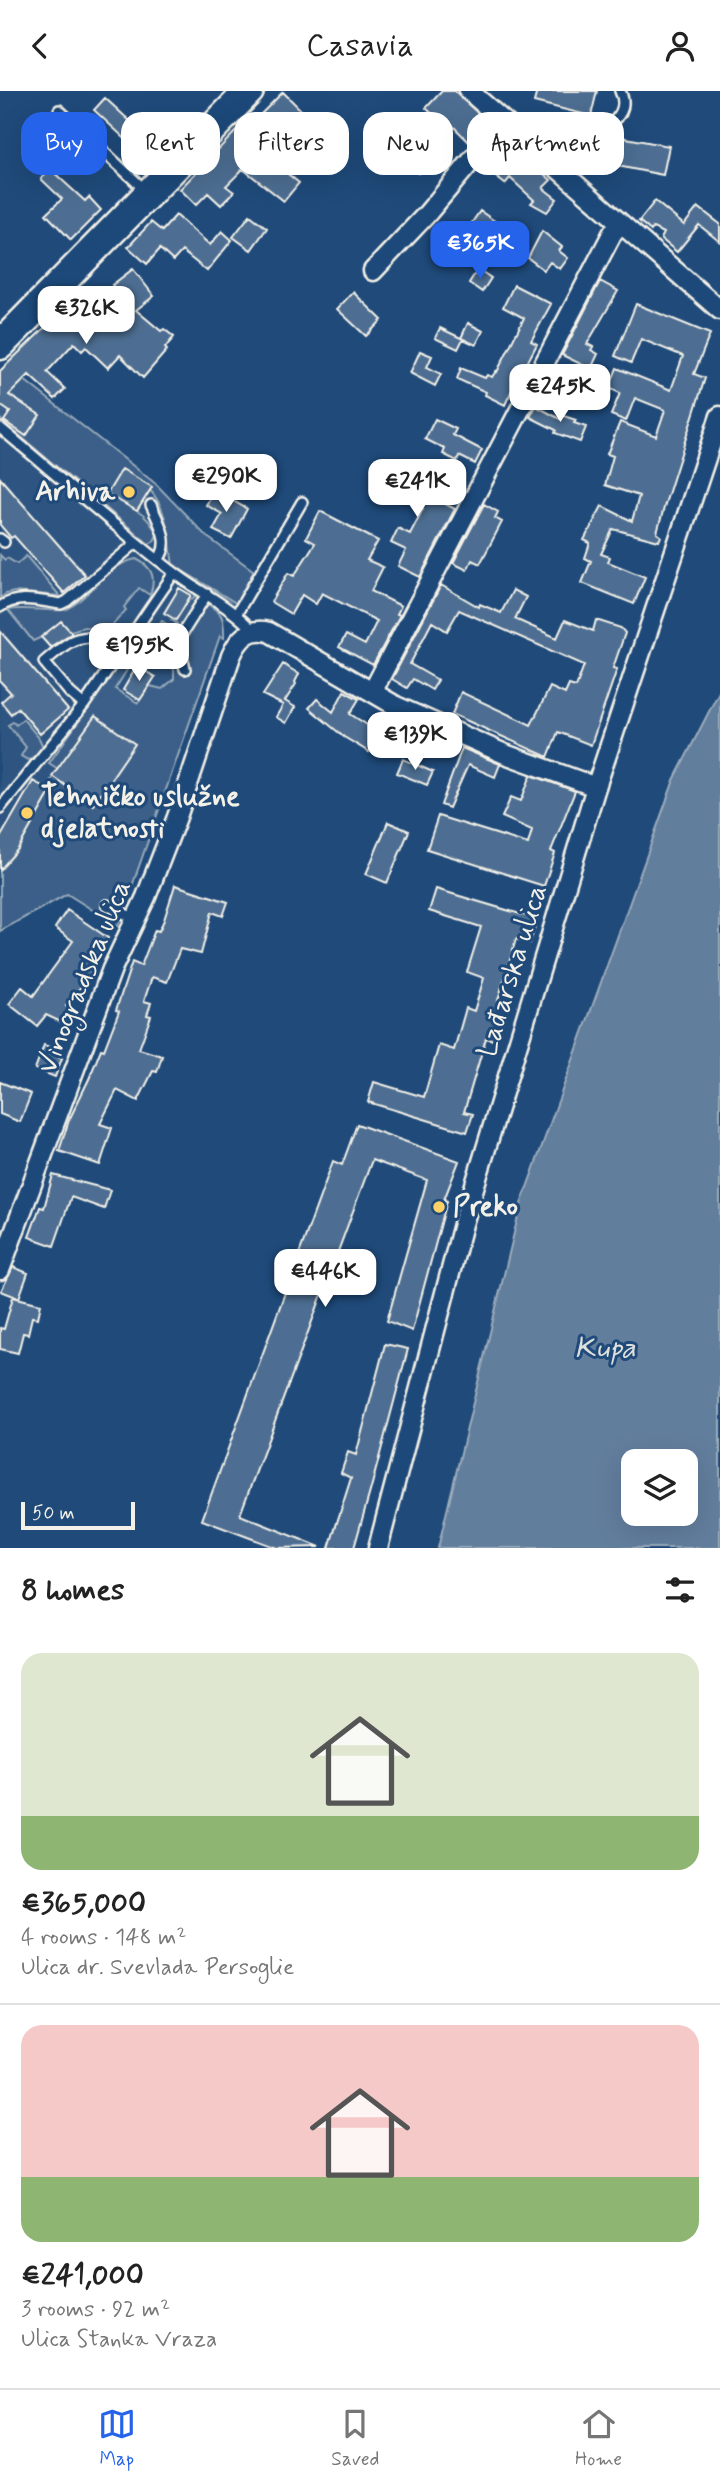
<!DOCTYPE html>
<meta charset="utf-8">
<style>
body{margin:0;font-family:Mynerve,sans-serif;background:#f2f2f2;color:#222;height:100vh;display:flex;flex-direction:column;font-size:26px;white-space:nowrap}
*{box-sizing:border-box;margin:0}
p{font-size:23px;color:#767676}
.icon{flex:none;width:38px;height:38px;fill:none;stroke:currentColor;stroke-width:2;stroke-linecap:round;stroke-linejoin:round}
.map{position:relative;height:1457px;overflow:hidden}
.panel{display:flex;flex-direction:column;background:#fff;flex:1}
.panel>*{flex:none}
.banner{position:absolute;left:21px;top:21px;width:679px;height:63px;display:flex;gap:14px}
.controls{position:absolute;left:621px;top:1358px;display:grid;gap:14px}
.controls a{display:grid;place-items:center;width:77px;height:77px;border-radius:14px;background:#fff;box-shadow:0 7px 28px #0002;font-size:35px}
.scale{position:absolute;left:21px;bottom:18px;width:114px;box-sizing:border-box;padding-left:7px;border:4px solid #f4f1e8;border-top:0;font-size:19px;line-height:24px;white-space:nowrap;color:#f4f1e8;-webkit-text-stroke:5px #1f4a7a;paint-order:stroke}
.price{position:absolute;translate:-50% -60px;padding:0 16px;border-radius:14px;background:#fff;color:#222;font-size:23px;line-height:46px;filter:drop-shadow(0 2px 4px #0008)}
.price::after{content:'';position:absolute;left:50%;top:42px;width:21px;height:16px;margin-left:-10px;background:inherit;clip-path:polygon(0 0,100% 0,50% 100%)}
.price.selected{background:#2563eb;color:#fff}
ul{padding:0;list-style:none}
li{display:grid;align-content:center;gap:14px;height:371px;padding:0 21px}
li+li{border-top:2px solid #e0e0e0}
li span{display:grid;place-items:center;height:217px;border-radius:21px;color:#555}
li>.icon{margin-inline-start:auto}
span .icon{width:126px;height:126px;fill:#fffc;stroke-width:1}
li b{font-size:30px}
h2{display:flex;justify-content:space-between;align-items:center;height:84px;padding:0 21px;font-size:30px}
.tag{padding:0 24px;border-radius:21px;background:#fff;box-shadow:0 7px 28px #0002;font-size:24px;line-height:63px}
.tag.selected{background:#2563eb;color:#fff}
header{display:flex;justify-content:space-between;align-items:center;height:91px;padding:0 21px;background:#fff;font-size:32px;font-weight:600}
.tab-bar{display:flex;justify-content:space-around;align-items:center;height:98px;border-top:2px solid #e0e0e0;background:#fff;font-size:19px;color:#767676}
.tab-bar a{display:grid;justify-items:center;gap:4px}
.tab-bar .selected{color:#2563eb}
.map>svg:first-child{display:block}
.built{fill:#2d5581}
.green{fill:#3a5f88;stroke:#97a8b8;stroke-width:2}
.water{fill:#627e9d;stroke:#9cacbb;stroke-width:2;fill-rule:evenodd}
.building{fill:#4d6e92;stroke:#f4f1e8;stroke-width:2}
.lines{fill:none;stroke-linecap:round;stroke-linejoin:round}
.service-casing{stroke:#f4f1e8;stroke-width:14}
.minor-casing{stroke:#f4f1e8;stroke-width:23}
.primary-casing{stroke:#f4f1e8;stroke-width:33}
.service{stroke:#1f4a7a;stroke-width:9}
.minor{stroke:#1f4a7a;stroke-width:18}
.primary{stroke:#1f4a7a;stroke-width:28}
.poi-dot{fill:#ffd166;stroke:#1f4a7a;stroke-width:2.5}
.labels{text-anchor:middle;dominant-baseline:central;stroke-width:6;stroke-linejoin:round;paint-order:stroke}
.poi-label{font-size:28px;font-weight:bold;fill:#f4f1e8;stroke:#1f4a7a;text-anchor:start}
.street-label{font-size:28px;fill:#f4f1e8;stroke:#1f4a7a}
.water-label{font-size:30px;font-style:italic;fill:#dee0dd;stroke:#1f4a7a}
</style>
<header><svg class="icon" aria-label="back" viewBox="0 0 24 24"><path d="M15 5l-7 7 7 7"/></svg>Casavia<svg class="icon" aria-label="person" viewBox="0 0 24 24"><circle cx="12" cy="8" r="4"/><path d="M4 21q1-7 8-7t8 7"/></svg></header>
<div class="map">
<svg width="720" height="1457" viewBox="0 0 720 1457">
<rect width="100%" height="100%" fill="#1f4a7a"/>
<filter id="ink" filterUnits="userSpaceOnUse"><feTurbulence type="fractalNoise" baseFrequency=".0143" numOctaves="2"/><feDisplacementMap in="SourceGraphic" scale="14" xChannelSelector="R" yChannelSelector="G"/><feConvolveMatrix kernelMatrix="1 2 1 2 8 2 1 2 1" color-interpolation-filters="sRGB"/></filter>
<g filter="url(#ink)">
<path class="built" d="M4,274L156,393L206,445L254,480L225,532L118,835L67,803L0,840V278Z"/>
<path class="green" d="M23,288L156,393L206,445L254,480L236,512L173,474C169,448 168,419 150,399L137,420C146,425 154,435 157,444L154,450L149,453L0,328V312Z
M0,464L5,469L7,467L17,473L26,465L60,505L14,501L6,503L0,507Z
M136,468C153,476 156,487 150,504L139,497L124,516L126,519L110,537L84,536L70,540L72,543L52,559L42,546L33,550L8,519C25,515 58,523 69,517C93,503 107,474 136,468Z
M195,505C218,521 225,518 224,547L220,545L118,835L67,803L0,840V779L18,758L51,700L46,697L58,678L49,672L119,574L127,579L115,598L138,612L150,595L162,598L174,588V578C161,568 143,558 144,541L150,536L156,539L162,530L173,538L177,533L172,529H176L187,512Z
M23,628L39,647L43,656L39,663L28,669L21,665L26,656L8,634L13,631L16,634Z"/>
<path class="water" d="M720,599V1457H438L521,1113L674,689ZM634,1370H686V1423H634Z"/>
<path class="building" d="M442,0H455L488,32L471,53L447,29L443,33L426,17Z
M537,0H597L591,25L534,11Z
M283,1L307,25L303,29L322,52L313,59L306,50L298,57L278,34L256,57L299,92L284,110L243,78L226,95L234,101L221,114L208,102L196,114L180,98L238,38L242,42Z
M105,7L158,56L147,68L94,19Z
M587,41H594L669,55L663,84L582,68Z
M508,52L551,89L543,97L557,108L547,121L531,112L534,109L510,87L505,93L486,78Z
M412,57L427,72L418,82L402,67Z
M50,78L85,110L89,106L101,119L71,149L46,123L62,108L41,88Z
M655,110L684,134L698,116L720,133V151L699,134L677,161L661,148L664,142L653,137L651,140L639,130Z
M480,120L508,139L494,160L466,140Z
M176,124L210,154L222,140L232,149L207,180L182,160L173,170L160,158L147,173L128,156L151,131L162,140Z
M250,124L267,137L251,159L233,146Z
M542,140L562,156L559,160L568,167L560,178L550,171L544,179L528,167Z
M133,178L154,205L136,219L161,240L164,238L174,246L165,257L167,259L143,287L120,264L108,277L86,256L82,260L74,252L47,281L65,298L55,308L29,284L9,304L40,324L26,345L4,330L10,321L0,314V280L65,217L83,234L115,198L112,194Z
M478,178L491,187L482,201L469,192Z
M600,190L618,200L587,253L593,256L591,259L598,263L591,278L562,264Z
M514,194L551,213L531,250L537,253L525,276L523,275L505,314L485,304L486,301L457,288L461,277L485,287L487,284L492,286L496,280L497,281L524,227L503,216Z
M353,201L382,229L366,245L337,218Z
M636,213L710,243L694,283L705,287L665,413L657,442L661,445L659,450L613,438L601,463L610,466L608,471L645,486L634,513L582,492L591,470L585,467L590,452L584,449L602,415L632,430L639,405L605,394L613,365L607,363L620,331L656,345L665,319L635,307L626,330L611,324L620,302L609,297L617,277L671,299L683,265L641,248L631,272L615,265Z
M468,232L483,240L476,254L461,247Z
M440,237L463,248L458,258L435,247Z
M420,260L432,265L427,276L441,283L435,295L410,282Z
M536,315L560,328L561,324L576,329L574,332L586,336L580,351L555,342L556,339L530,326Z
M435,328L456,338L453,344L482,359L475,373L459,365L457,370L443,363L445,358L425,348Z
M385,367L419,386L413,396L455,418L420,486L398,475L406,459L391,452L398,437L410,443L423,418L383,395L389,386L378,380Z
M122,378L152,396L137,420L107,403Z
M0,387L85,484L64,502L14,445L11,447L0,434Z
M214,399L247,418L231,448L213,439L222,423L206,414Z
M484,413L498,421L495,427L502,431L480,473L472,469L467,479L453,472Z
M320,420L378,450L367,469L383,476L371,500L401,515L397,523L400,524L373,574L339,556L346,544L365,554L377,530L322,502L316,513L302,504L291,523L271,511L288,482L294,485L315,452L306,447Z
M441,494L479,516L480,513L501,522L513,499L526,506L515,528L557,547L565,529L593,540L596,529L621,537L625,542L613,577L617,578L591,654L558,641L548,666L452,623L461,601L531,634L550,596L565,603L569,594L576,596L584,574L459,519L447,540L432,531L410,573L438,589L432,599L413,588L407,597L392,588Z
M179,497L191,504L176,529L164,522Z
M61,530L72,542L50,556L41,546Z
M0,540L68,619L40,643L18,617L11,623L1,611L11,602L0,590Z
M283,573L299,583L295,591L296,593L285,610L295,616L286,632L276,626L283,614L263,604Z
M137,575L155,586L140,609L123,599Z
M344,600L359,608L350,623L380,642L369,661L344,646L309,617L317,608L333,621Z
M95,625L135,653L93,714L52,685Z
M462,657L500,673L495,686L468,674L449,717L441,714Z
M403,668L433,681L427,694L397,682Z
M531,684L575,700L551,760L555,762L544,795L427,758L438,725L528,753L532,739L502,726L511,706L521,710Z
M33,690L51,700L18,758L0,779V747Z
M388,731L409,740L387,792L366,783Z
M175,794L228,811L223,825L212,821L201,863L180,858L167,891L152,886L144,910L151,912L147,924L151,925L139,958L162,965L157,981L153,980L138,1010L117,999L100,1033L112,1037L100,1074L59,1060L69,1029L89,988L101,958L104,959L119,920L116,919L132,871L141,875L155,839L159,840L164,829Z
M436,798L537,828L530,852L516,848L494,923L504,926L497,950L486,947L464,1021L473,1023L467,1041L368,1011L374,991L424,1006L439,954L454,959L466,917L474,920L484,887L467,881L481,836L429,820Z
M67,819L108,847L87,877L92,881L66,915L70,917L63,932L46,924L37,935L9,913L22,896L33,905L73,850L55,837Z
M44,954L59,960L57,965L62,967L55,986L35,978Z
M0,991L31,1003L20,1031L0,1023Z
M357,1033L459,1070L444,1109L447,1110L412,1240L387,1230L427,1089L372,1069L240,1424L320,1456L277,1457L202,1429L333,1070L342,1074Z
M53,1084L110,1099L104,1118L71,1106L54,1155L29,1146L40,1116L44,1117Z
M13,1176L28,1182L19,1207L1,1200Z
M13,1206L41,1213L38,1227L32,1226L28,1243L23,1242L18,1262L0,1258V1237L4,1238Z
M385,1253L408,1258L371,1397L354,1457H329L351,1387L341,1382L348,1361L356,1364Z"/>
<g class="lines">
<g class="service-casing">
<path id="service" d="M59,19L145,99
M536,59L561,38L613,31C623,22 626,12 620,0
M0,337C57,384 112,434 171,479C198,501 230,514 253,540
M151,414C159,432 172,452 158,469
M0,448L4,451
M0,516C17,503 41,510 61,513L67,510L136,452
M237,522L302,411
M185,578L179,554L180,546L207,503
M84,614L70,602L44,571C69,550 73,544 106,546C115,546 121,547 129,551
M0,717L84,614L174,482
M107,814L135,828"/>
</g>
<g class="minor-casing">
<path id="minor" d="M469,0L720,219
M373,180L426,124L504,31
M377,592L612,143L619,133
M0,1179L112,878L146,806L177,726L231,565C239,547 249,536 269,541L396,615L505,663L596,696
M378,1457L463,1133L596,696L720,325"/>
</g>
<g class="primary-casing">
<path id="primary" d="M0,254L249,0"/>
</g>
<use href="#service" class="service"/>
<use href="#minor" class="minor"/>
<use href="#primary" class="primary"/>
</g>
</g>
<g class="poi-dot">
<circle cx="129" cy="401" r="7"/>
<circle cx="27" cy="722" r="7"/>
<circle cx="439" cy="1116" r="7"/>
</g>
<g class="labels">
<g class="poi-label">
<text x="115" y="401" text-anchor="end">Arhiva</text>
<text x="41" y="706">Tehničko uslužne<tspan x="41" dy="32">djelatnosti</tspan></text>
<text x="453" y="1116">Preko</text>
</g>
<g class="street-label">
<text transform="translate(513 880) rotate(-73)">Lađarska ulica</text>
<text transform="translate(85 886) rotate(-68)">Vinogradska ulica</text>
</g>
<g class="water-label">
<text x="605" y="1257">Kupa</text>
</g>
</g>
</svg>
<div class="controls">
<a><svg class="icon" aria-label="layers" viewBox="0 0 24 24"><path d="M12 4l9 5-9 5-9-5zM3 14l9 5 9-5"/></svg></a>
</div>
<div class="scale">50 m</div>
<b class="price selected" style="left:480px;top:190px">€365K</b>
<b class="price" style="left:86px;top:255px">€326K</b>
<b class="price" style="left:560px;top:333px">€245K</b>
<b class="price" style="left:226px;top:423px">€290K</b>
<b class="price" style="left:417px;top:428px">€241K</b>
<b class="price" style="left:139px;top:592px">€195K</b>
<b class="price" style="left:415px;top:681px">€139K</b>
<b class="price" style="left:325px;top:1218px">€446K</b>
<div class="banner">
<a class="tag selected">Buy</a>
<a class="tag">Rent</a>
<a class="tag">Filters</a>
<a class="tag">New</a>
<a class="tag">Apartment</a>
</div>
</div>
<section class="panel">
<h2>8 homes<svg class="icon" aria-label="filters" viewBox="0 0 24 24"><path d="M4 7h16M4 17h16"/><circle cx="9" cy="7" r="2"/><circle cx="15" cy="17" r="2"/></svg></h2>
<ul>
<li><span style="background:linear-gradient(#dfe7d0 75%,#8fb573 0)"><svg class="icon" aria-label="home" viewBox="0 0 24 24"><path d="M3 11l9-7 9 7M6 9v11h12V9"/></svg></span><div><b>€365,000</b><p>4 rooms · 148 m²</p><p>Ulica dr. Svevlada Persoglie</p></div></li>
<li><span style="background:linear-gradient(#f6c9c9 70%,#8fb573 0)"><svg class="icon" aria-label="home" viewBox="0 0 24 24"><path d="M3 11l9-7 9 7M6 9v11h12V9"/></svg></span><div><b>€241,000</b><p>3 rooms · 92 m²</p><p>Ulica Stanka Vraza</p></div></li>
</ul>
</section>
<nav class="tab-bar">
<a class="selected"><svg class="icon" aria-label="map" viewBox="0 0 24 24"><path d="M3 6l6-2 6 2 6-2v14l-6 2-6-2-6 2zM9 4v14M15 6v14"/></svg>Map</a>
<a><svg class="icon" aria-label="saved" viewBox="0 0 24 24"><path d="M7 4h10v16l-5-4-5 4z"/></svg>Saved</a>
<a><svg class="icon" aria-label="home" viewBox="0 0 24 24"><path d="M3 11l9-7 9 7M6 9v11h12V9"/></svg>Home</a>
</nav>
